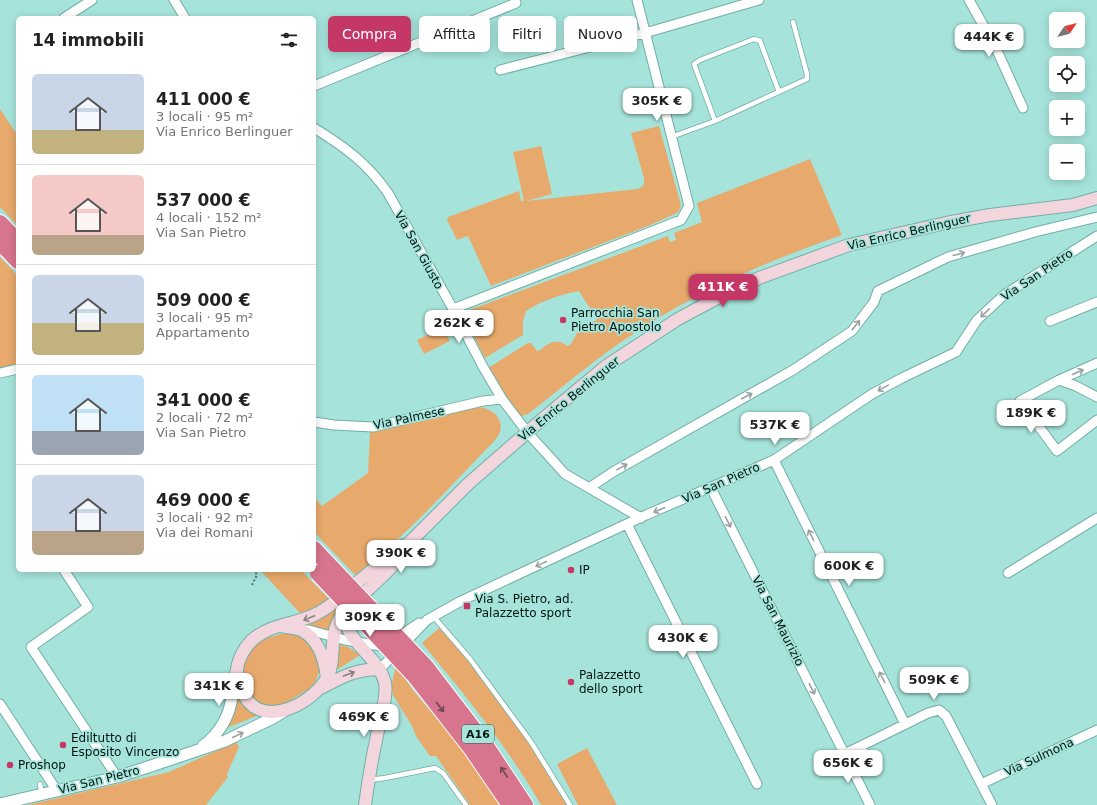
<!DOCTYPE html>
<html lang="it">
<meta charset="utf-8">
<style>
body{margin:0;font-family:"DejaVu Sans",sans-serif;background:#f2f2f2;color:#222;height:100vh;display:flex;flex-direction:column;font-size:15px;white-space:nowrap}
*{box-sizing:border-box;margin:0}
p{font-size:13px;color:#767676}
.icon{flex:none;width:22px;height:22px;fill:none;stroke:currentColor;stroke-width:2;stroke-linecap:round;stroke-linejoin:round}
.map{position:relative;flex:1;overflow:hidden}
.details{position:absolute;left:16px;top:16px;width:300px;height:556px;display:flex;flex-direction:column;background:#fff;border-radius:6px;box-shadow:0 2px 10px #0003}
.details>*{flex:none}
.banner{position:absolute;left:328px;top:16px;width:380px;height:36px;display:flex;gap:8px}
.needle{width:26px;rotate:55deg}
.fabs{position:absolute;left:1049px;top:12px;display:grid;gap:8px}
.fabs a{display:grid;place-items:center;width:36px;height:36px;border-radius:6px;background:#fff;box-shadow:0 2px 10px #0003;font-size:20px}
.price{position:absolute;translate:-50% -34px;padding:0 9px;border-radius:8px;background:#fff;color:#222;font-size:13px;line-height:26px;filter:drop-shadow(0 1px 2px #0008)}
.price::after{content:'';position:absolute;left:50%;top:24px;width:12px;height:9px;margin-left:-6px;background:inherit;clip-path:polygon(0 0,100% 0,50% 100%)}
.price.on{background:#c43766;color:#fff}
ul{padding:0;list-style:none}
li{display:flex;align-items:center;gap:12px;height:100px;padding:0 16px}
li+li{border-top:1px solid #e0e0e0}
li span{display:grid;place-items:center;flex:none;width:112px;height:80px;border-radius:6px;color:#555}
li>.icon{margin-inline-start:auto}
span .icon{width:48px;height:48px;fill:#fffc;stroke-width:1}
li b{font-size:17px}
h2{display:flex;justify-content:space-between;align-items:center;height:48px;padding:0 16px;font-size:17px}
.pill{padding:0 14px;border-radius:6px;background:#fff;box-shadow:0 2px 10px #0003;font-size:14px;line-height:36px}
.pill.on{background:#c43766;color:#fff}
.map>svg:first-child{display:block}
.green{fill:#e8aa6c}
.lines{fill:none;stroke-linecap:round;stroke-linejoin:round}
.service-casing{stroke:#71aea6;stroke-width:6}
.minor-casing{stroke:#71aea6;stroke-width:11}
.tertiary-casing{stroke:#71aea6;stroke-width:13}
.secondary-casing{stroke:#71aea6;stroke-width:14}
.motorway-casing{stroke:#fff;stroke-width:18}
.path{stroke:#4f7872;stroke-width:2;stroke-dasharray:2 2;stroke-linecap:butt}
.service{stroke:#fff;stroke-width:4.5}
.minor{stroke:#fff;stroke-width:9}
.tertiary{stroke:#fff;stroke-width:11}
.secondary{stroke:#f3d6dd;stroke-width:12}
.motorway{stroke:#d8758e;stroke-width:16}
.motorway-bridge-casing{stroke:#fff;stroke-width:18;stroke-linecap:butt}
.motorway-bridge{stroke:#d8758e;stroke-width:16}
.oneway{stroke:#99a2a1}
.oneway2{stroke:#868082}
.oneway3{stroke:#6c4650}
.poi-dot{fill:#c43766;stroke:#a6e4db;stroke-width:1.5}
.labels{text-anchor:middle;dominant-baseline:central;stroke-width:3.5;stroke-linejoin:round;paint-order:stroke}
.shield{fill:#a6e4db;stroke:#32544f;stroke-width:1}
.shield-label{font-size:11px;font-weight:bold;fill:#001613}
.street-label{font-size:12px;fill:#001613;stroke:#a6e4db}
.poi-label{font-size:12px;fill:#001613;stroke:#a6e4db;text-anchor:start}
</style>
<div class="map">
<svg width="1097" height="805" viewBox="0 0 1097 805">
<rect width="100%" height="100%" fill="#a6e4db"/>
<path class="green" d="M0,109L18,136V226L0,207Z
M659,126L681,205L680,209L677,213L648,226L491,286L468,236L457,240L447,220L448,217L519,191L521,201H524L513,152L541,146L552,194L526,201L638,189L644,185V178L631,133Z
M810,159L842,235C776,258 711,285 652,322C608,348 568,383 528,414L521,416L502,394L488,368L528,343H531L537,351C541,351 542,348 545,346C553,341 560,340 567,346L571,344L582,324L595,321L597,319L579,291C559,295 543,300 526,311L523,321V335L485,358L463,315L464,312L668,236L670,242L676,240L674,233L702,222L697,203Z
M0,257L18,276V365L0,370Z
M443,328L450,341L424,354L417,340Z
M476,407C491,407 506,419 499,434C496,441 480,455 475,461C437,501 399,542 355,575L314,532V497L322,506L368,473L370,432Z
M260,570H301L329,599L317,607L300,613Z
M342,604L344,606L330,632L305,624Z
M439,628C489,681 531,742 567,805H541C508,747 464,694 422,643Z
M287,633L298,636L307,641L314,647L320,669L316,681L309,689L279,707L267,708L246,695C245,687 241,674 242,667C245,645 268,636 287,633Z
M336,643L350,648L360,655L335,671Z
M396,666L412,689L463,750L500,805H470L436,756H430L416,736L412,726L393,695L391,686Z
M237,691L264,713L224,729Z
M236,742L239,747L227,774L228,777L206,805H28L169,772Z
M587,748L617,805H578L557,764Z"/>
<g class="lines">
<g class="service-casing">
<path id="service" d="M715,121L694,64L700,60L754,39L760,41L779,92
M671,137L715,121L807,79V74L793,22
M433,616L470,659L531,742L570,805
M369,780L385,778L435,768L443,773L466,805
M40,784L42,794"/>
</g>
<g class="minor-casing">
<path id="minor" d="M174,0L185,18
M969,0L995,46L1023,108
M64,18L92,0
M500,70L645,33L759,0
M314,86L516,3
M314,128C345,147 367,163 388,193L453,309L482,365L502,399L527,432L565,474L641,518
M453,309L681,220L689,206L637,0
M1050,321L1097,302
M1097,363L1059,380L1020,401L1057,451L1097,420
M0,373L18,369
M1059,380L1076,386L1097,397
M314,422L334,425L373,427L483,401L502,399
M774,460L905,724
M589,488L613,472L793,370L852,331L874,302L878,291L948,257L1035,232L1097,217
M711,488L870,805
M627,524L757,784
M64,570L88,607L31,647L117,777
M1008,573L1097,518
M301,630H309L345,640L381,646L388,644L419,623
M380,669L427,620L461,601L646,515L774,460L872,394L902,378L956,352L977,320L1004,295L1097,236
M0,704L57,791
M844,754L861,746
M872,769L861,746L928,713L939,710L946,716L992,805
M981,784L1097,730"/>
</g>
<g class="tertiary-casing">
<path id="tertiary" d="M203,746C219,734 230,716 232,696C233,686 232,682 236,672
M0,804L117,777L154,765L225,741L273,718L284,711"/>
</g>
<g class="secondary-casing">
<path id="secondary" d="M345,613C344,642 379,656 385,683C388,697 378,726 376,741C371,762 368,784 365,805
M280,626C286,627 295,628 301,630C319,639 325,661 327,678C310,707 256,732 241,688C239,683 237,679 237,674C236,661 246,644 256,637C274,623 299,624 318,613C332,606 343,595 354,585C369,573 384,560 398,548L404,545
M327,678C336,661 329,640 338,622C342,613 351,606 358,599C376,582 397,565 409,543L468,484L539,422L606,366L678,319L721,296L759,278L849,245L946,223L990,215L1073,205L1097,198
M321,688C344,676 353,670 380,669"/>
</g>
<g class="motorway-casing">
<path id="motorway" d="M0,223L18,242
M0,242L18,261
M314,549L329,565
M426,667L482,740L525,805
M415,676L471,748L510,805"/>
</g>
<path class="path" d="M252,585L257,575L254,570"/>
<use href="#service" class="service"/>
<use href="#minor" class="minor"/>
<use href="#tertiary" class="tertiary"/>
<use href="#secondary" class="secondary"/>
<use href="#motorway" class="motorway"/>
<g class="motorway-bridge-casing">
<path id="motorway-bridge" d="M329,565L426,667
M318,573L415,676"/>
</g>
<use href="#motorway-bridge" class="motorway-bridge"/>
</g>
<defs><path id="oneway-shaft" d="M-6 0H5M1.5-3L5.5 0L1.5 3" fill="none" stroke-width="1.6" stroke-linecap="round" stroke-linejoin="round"/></defs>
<g class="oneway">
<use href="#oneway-shaft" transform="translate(959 254) rotate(-15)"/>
<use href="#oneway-shaft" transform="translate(985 313) rotate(137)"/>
<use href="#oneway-shaft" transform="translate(856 325) rotate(-51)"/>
<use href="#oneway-shaft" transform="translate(1078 372) rotate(-24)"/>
<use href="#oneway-shaft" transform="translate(883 388) rotate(151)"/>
<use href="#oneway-shaft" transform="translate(747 396) rotate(-28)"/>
<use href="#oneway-shaft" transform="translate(622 467) rotate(-29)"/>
<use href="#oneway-shaft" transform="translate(659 510) rotate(157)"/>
<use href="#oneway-shaft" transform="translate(728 522) rotate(63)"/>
<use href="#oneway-shaft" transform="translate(811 535) rotate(-117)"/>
<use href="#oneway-shaft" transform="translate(541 564) rotate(155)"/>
<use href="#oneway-shaft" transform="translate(882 677) rotate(-117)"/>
<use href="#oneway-shaft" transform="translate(812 689) rotate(63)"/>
<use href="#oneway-shaft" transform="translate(238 735) rotate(-25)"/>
</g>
<g class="oneway2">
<use href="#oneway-shaft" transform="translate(309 618) rotate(158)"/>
<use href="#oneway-shaft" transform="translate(349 674) rotate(-20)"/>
</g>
<g class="oneway3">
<use href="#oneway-shaft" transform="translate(440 707) rotate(52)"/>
<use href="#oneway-shaft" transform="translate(504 772) rotate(-124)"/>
</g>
<g class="poi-dot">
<circle cx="563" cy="320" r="4"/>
<circle cx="571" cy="570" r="4"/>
<rect x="463" y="602" width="8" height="8" rx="2"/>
<circle cx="571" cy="682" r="4"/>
<circle cx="63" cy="745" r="4"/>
<circle cx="10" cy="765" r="4"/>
</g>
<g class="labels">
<rect class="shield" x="462" y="725" width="32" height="18" rx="3"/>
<g class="shield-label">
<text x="478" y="734">A16</text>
</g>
<g class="street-label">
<text transform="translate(909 232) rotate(-13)">Via Enrico Berlinguer</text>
<text transform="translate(419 250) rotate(61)">Via San Giusto</text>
<text transform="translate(1037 275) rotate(-34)">Via San Pietro</text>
<text transform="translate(569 399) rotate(-39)">Via Enrico Berlinguer</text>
<text transform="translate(409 418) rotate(-12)">Via Palmese</text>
<text transform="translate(721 483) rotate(-24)">Via San Pietro</text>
<text transform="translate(778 621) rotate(63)">Via San Maurizio</text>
<text transform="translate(1039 757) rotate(-25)">Via Sulmona</text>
<text transform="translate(99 780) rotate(-14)">Via San Pietro</text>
</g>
<g class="poi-label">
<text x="571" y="313">Parrocchia San<tspan x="571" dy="14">Pietro Apostolo</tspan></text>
<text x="579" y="570">IP</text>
<text x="475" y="599">Via S. Pietro, ad.<tspan x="475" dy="14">Palazzetto sport</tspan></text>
<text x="579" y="675">Palazzetto<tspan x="579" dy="14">dello sport</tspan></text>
<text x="71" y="738">Ediltutto di<tspan x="71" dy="14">Esposito Vincenzo</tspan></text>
<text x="18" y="765">Proshop</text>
</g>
</g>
</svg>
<div class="fabs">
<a><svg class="needle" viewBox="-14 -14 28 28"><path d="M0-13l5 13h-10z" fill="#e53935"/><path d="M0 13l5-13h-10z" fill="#767676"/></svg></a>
<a><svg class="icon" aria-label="locate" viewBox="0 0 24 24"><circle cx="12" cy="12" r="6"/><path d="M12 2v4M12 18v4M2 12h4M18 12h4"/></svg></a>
<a>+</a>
<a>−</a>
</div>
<b class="price" style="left:989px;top:58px">444K €</b>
<b class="price" style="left:657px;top:122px">305K €</b>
<b class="price on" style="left:723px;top:308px">411K €</b>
<b class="price" style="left:459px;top:344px">262K €</b>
<b class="price" style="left:1031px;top:434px">189K €</b>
<b class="price" style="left:775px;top:446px">537K €</b>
<b class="price" style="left:401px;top:574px">390K €</b>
<b class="price" style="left:849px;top:587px">600K €</b>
<b class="price" style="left:370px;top:638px">309K €</b>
<b class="price" style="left:683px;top:659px">430K €</b>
<b class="price" style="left:934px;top:701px">509K €</b>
<b class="price" style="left:219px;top:707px">341K €</b>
<b class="price" style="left:364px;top:738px">469K €</b>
<b class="price" style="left:848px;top:784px">656K €</b>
<div class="banner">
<a class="pill on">Compra</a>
<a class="pill">Affitta</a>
<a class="pill">Filtri</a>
<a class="pill">Nuovo</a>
</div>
<section class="details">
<h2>14 immobili<svg class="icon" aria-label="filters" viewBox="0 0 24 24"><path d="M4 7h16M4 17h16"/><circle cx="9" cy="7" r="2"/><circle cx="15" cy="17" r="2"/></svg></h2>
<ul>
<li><span style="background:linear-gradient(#c9d6e8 70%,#c2b280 0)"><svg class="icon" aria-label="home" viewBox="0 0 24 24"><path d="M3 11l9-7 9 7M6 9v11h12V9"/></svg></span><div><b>411 000 €</b><p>3 locali · 95 m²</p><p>Via Enrico Berlinguer</p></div></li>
<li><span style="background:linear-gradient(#f6c9c9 75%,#b9a48a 0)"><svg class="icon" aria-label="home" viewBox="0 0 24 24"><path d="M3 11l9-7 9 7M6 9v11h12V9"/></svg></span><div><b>537 000 €</b><p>4 locali · 152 m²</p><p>Via San Pietro</p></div></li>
<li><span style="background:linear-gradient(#c9d6e8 60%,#c2b280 0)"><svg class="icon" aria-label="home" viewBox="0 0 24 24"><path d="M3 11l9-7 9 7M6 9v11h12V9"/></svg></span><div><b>509 000 €</b><p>3 locali · 95 m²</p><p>Appartamento</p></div></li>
<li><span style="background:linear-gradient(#bfe0f5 70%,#9aa5b1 0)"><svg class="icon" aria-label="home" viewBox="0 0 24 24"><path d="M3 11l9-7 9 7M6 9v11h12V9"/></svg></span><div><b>341 000 €</b><p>2 locali · 72 m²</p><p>Via San Pietro</p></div></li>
<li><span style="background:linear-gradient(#c9d6e8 70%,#b9a48a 0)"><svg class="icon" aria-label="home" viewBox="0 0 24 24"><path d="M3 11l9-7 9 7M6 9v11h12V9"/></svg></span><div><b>469 000 €</b><p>3 locali · 92 m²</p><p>Via dei Romani</p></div></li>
</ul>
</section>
</div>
